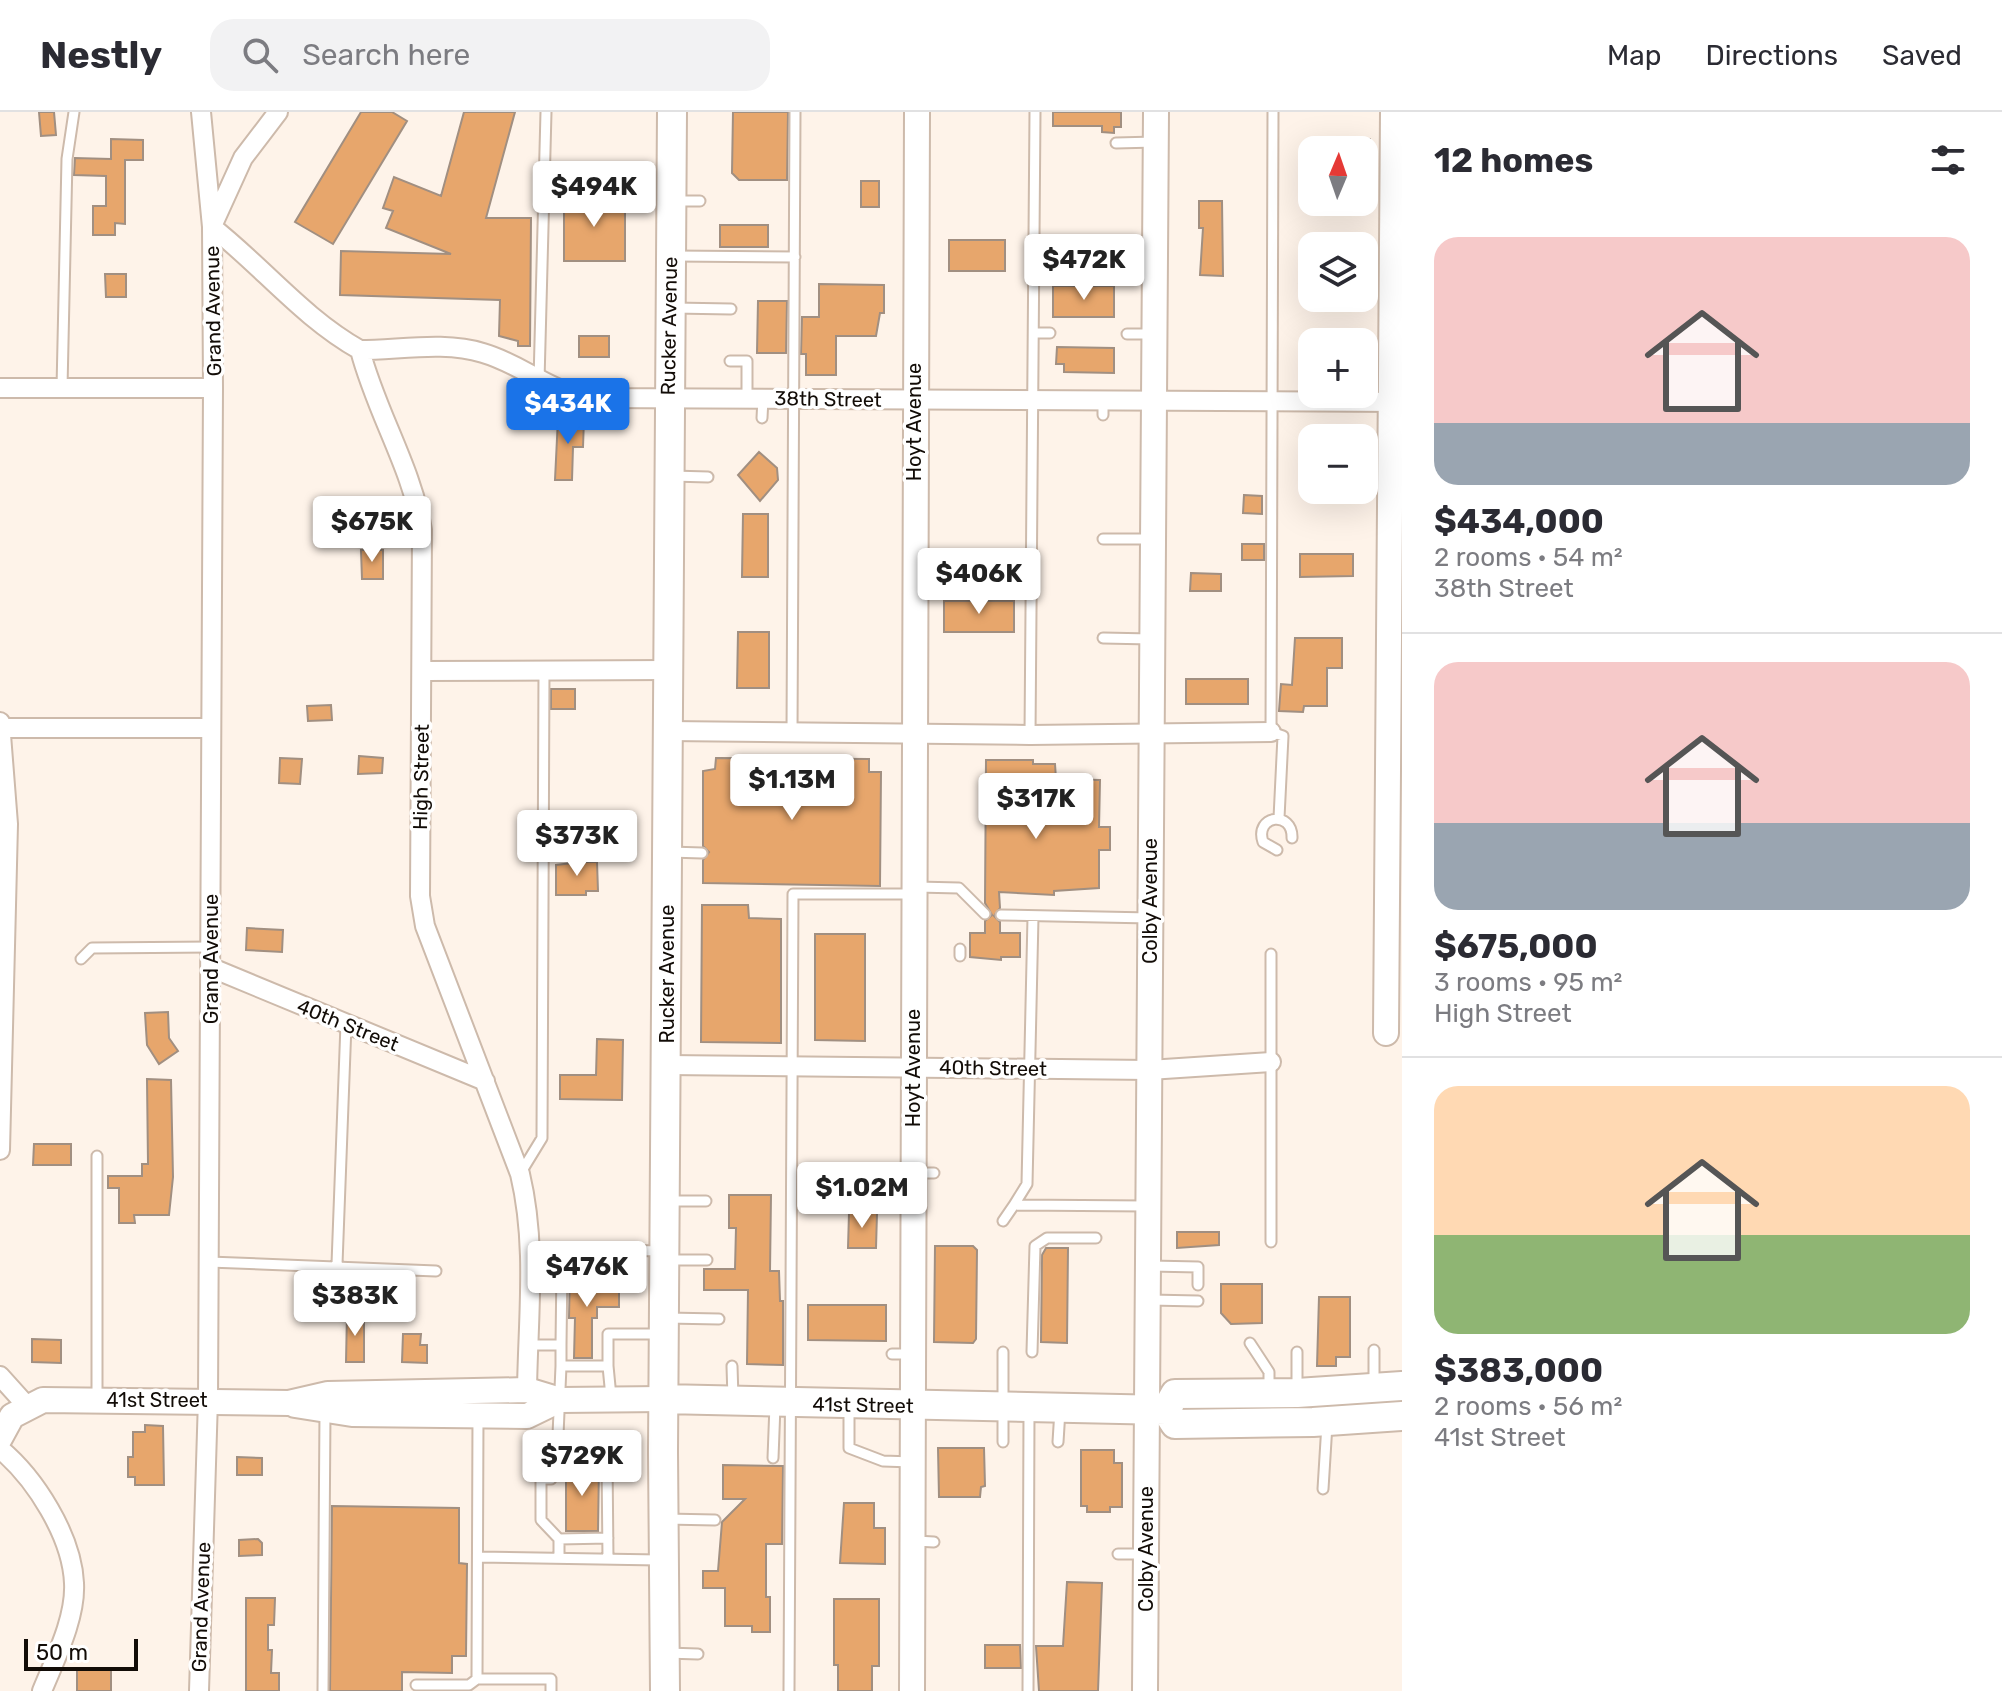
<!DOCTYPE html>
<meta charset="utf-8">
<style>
body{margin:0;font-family:Rubik,sans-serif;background:#f2f2f3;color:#2b2b33;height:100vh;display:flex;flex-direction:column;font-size:30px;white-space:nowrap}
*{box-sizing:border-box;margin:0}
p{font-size:26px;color:#7c7c81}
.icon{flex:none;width:44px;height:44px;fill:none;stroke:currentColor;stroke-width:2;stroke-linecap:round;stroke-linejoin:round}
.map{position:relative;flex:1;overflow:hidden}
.side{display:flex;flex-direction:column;background:#fff;width:600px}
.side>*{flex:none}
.needle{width:52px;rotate:2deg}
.controls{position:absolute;left:1298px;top:24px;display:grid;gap:16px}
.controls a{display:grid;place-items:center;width:80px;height:80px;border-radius:16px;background:#fff;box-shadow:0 8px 32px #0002;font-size:40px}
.scale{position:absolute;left:24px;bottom:20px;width:114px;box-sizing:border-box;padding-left:8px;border:4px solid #120c07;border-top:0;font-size:22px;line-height:28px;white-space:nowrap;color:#120c07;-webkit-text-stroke:6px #fff;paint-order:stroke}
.price{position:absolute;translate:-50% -68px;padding:0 18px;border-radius:8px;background:#fff;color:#222;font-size:26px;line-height:52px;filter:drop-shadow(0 2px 4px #0008)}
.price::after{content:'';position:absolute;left:50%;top:48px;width:24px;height:18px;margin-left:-12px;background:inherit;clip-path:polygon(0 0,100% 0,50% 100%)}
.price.on{background:#1a73e8;color:#fff}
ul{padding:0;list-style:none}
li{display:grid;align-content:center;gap:16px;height:424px;padding:0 32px}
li+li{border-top:2px solid #e1e1e2}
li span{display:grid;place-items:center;height:248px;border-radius:24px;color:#555}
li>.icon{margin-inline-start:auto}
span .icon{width:144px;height:144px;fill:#fffc;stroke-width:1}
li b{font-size:34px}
h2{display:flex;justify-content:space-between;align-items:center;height:96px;padding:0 32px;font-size:34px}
header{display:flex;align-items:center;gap:48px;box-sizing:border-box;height:112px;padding:0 40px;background:#fff;border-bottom:2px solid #e1e1e2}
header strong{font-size:38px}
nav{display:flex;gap:44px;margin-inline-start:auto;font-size:28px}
.search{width:560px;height:72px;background:#f2f2f3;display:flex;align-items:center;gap:20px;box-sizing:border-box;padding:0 28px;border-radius:24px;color:#7c7c81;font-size:30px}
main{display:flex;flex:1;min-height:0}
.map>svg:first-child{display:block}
.building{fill:#e7a66c;stroke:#a18f81;stroke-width:2}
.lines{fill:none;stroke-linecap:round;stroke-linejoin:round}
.lane-casing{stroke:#cdbaab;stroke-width:13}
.street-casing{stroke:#cdbaab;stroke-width:22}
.secondary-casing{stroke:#cdbaab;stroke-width:28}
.primary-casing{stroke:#cdbaab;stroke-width:32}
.lane{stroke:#fff;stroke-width:9}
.street{stroke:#fff;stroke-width:18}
.secondary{stroke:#fff;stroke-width:24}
.primary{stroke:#fff;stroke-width:28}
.labels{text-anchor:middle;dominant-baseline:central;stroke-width:7;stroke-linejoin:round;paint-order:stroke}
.street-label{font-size:20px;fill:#120c07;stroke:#fff}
</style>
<header>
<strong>Nestly</strong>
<div class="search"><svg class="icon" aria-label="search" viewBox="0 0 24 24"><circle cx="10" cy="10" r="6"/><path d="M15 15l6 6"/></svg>Search here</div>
<nav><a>Map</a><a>Directions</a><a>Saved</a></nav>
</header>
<main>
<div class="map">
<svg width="1402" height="1579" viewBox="0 0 1402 1579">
<rect width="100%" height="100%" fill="#fef3e9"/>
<path class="building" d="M39,0H54L56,23L41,24Z
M361,0H392L407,9L333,132L295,110Z
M464,0H515L486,106H531L530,234H518V229L499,224L500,188L340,183L341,139L451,142L386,116L393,99L383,96L394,65L441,84Z
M733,0H788L787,68H739L732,61Z
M1053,0H1121V15H1114V21L1102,20V14H1053Z
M1317,26L1370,27V38H1317Z
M111,27L143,28V48H125V112L115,111V123H93V94H106V64L74,63L75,46L111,47Z
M861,69H879V95H861Z
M564,85H625V149H564Z
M1199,89H1222L1223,164L1200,163L1203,116H1199Z
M720,113H768V135H720Z
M949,128H1005V159H949Z
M1300,144L1312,145V171H1299Z
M105,162H126V185H106Z
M819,172L884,173V201H880L876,224H836V263H806V242H801L802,205H819Z
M1053,174H1114V205H1053Z
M758,189H787L786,241H757Z
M579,224H609V245H579Z
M1057,235L1114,236V261L1064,260V252H1056Z
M558,306L584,307L583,335H573L572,368H555Z
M759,340L777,356L778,368L760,389L738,363Z
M1244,383L1262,384V402L1243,401Z
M743,402H768V465H742Z
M1242,432H1264V448H1242Z
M361,438H383V467H362Z
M1300,442H1353V464L1300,465Z
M1191,461L1221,462V479H1190Z
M944,489H1014V520H944Z
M738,520H769V576H737Z
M1295,526H1342V556H1327V594H1304L1303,600L1279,599L1281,572L1292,573Z
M1186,567H1248V592H1186Z
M551,577H575V597H551Z
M331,593L332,608L308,609L307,594Z
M359,644L383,646L382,661L358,662Z
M280,646L302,647L300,672L279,671Z
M716,646L869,647V660H881L880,774L703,771V748L709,740L703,734V659L715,657Z
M986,648H1033V652H1055L1056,667L1100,668L1099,715H1110V738H1099V776L1054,779V783L999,780L1000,796L994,804L1000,810V821H1020V845H1001V848L970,845V821H985V809L992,803L985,791Z
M581,750H597L598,779H586V783H556V753Z
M702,793H748L749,806L781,807V931L701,930Z
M247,816L283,818L282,840L246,838Z
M815,822H865V929L815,928Z
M168,900L169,926L178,939L159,952L147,933L145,901Z
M597,927L623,928L622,988L560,987V963H596Z
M147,967L171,968L173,1065L169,1103H134L135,1111H119V1076H108V1064H142V1052H148Z
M34,1032H71V1053H33Z
M729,1083H771L770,1159H779L780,1189H783V1253L747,1252L748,1178H704V1157H735L736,1116H729Z
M849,1101H877L876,1136H848Z
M1177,1120H1219V1133L1177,1136Z
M935,1134H973L977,1138L976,1227L973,1231L934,1230Z
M1046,1136H1068L1067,1231L1041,1230L1042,1143Z
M570,1161H597V1177H619V1195H597V1206H592V1246H574L575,1206H569Z
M1221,1172H1262V1211L1231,1212L1221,1201Z
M1319,1185H1350V1245H1336V1254H1317Z
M808,1193H886V1229L808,1228Z
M347,1201H364V1250H346Z
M403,1222H421L420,1233H427V1251L402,1250Z
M32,1227L61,1228V1251L32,1250Z
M145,1313L163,1314L164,1373H135V1365H128V1345H133V1320H145Z
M938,1336H984L985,1374L981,1375L980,1385H939Z
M1081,1338H1114V1351H1122V1395H1110V1400H1087V1394H1081Z
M237,1345L262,1346V1363H237Z
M723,1353L783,1354L782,1432H766V1485H770V1520H752V1514H725V1476H703V1459H718L722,1410L745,1387H723Z
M566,1354H599L598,1419H566Z
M844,1391H874V1416H885V1452L840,1451Z
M332,1394L459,1396V1451L467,1452L466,1544H452V1561L402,1560V1579H330Z
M258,1427L262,1431V1443L239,1444V1428Z
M1067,1470L1102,1471L1098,1579H1039L1036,1534H1063Z
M246,1486H275L274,1513H268V1538H272L271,1561H279V1579H246Z
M834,1487H879V1554H872V1579H838V1553H834Z
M985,1533H1020L1021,1556H985Z
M77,1556L111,1557V1579H77Z"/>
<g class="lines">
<g class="lane-casing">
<path id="lane" d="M1273,0L1271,620L1283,624L1279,706
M1116,31L1155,30
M674,89H700
M1063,134L1154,135
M673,144L795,145
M674,196L731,197
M1034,221H1050
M1127,222H1154
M730,249H747V286
M539,269L546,0
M62,276L67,47L74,0
M1103,303V291
M762,306L763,286
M672,364L708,365
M1103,427H1152
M1103,526L1151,527
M792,621L795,0
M1030,623L1035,0
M1277,738L1263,730C1254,703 1293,698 1292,726
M670,740L702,741
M917,775L959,776L985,802
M1001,803L1150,806
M1033,805L1027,1072L1014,1093L1146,1094
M960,837V844
M1271,842V1130
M81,847L92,836L212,835
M916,1061H934
M520,1062L542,1026L544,559
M670,1089H706
M1003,1109L1014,1093
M668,1148H707
M209,1150L436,1159
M337,1152L346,912
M1151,1154L1198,1155V1173
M1150,1188L1198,1189
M667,1206L719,1207
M1250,1231L1269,1260V1278
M528,1233H561V1255
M561,1233L562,1154L613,1153V1138L661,1139
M1374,1238V1272
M1032,1240L1035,1134L1047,1126H1096
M1297,1240V1278
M892,1242H912
M608,1254V1222H660
M732,1254L733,1286
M97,1287V1044
M849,1293V1336L883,1349L912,1350
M478,1304L477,1567H551V1579
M1003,1330V1240
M1058,1330L1060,1298
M557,1346L607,1347L608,1447
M773,1346L775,1293
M1323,1377L1327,1312
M666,1407L715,1408
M559,1427L608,1426
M916,1429L934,1430
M1118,1442H1146
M478,1445L659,1448
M559,1446V1427L541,1408V1367H551L557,1346L561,1254H608L611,1285
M667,1541L698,1542
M416,1573H469L477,1567
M323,1579L325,1300
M789,1579L793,782H913
M1028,1579L1029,1299"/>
</g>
<g class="street-casing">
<path id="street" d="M213,112L243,46L278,0
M212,115C263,155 303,206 360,238C376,300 412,356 422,418L420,784L425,814L520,1062C537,1133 528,1205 527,1278
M360,238C399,238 445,229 483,241C524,253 543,277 590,286L1402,290
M0,276H213
M422,559L668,558
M0,610L8,712L0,1038
M0,616H210
M668,619L1030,623L1271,620
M212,856L485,969
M667,953L1149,958L1271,950
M0,1264L27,1294
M0,1337C35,1366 72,1424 74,1471C76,1506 55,1547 42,1579
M199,1579L208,1287L213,276L212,115L201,0"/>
</g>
<g class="secondary-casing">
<path id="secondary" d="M1386,921L1393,0
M295,1293L352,1302L527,1304L560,1288
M0,1326L12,1304L43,1288L289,1291L328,1282L527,1278L560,1288L663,1287
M912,1579L917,0
M1145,1579L1156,0"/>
</g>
<g class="primary-casing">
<path id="primary" d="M663,1287L1166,1298
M1166,1298L1175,1282L1297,1281L1402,1274
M1166,1298L1175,1312L1313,1310L1402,1304
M665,1579L663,1340L672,0"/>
</g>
<use href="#lane" class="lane"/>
<use href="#street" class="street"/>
<use href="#secondary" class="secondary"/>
<use href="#primary" class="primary"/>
</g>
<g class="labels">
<g class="street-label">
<text transform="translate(213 199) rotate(-91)">Grand Avenue</text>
<text transform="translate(669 214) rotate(-89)">Rucker Avenue</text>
<text transform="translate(828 287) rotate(1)">38th Street</text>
<text transform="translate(914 310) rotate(-90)">Hoyt Avenue</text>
<text transform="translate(421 665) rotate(-89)">High Street</text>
<text transform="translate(1150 789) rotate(-90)">Colby Avenue</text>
<text transform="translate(211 847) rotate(-90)">Grand Avenue</text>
<text transform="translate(667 862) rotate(-90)">Rucker Avenue</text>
<text transform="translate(348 913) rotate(22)">40th Street</text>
<text transform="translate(913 956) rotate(-90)">Hoyt Avenue</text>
<text transform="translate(993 956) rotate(1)">40th Street</text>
<text x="157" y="1288">41st Street</text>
<text transform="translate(863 1293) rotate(1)">41st Street</text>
<text transform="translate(1146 1437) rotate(-90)">Colby Avenue</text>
<text transform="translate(201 1495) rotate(-88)">Grand Avenue</text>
</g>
</g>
</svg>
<div class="controls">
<a><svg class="needle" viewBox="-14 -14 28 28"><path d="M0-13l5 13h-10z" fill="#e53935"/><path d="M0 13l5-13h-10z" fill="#7c7c81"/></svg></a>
<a><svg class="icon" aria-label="layers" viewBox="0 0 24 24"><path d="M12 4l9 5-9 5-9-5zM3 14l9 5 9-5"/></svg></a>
<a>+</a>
<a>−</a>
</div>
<div class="scale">50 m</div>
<b class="price" style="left:594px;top:117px">$494K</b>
<b class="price" style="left:1084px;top:190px">$472K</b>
<b class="price on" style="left:568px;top:334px">$434K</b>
<b class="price" style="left:372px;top:452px">$675K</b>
<b class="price" style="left:979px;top:504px">$406K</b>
<b class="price" style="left:792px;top:710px">$1.13M</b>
<b class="price" style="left:1036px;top:729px">$317K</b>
<b class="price" style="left:577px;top:766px">$373K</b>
<b class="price" style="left:862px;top:1118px">$1.02M</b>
<b class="price" style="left:587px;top:1197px">$476K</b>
<b class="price" style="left:355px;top:1226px">$383K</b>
<b class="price" style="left:582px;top:1386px">$729K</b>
</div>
<section class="side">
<h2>12 homes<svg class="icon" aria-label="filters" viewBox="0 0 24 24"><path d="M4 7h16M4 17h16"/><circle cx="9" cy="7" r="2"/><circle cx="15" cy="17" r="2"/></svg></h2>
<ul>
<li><span style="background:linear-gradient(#f6c9c9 75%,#9aa5b1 0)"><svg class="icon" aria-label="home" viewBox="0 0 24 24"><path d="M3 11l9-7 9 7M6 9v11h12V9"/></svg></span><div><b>$434,000</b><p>2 rooms · 54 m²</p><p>38th Street</p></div></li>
<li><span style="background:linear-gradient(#f6c9c9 65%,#9aa5b1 0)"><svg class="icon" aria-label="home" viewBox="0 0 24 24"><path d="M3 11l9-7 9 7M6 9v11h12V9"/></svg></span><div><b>$675,000</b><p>3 rooms · 95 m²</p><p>High Street</p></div></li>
<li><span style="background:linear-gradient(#ffd9b3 60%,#8fb573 0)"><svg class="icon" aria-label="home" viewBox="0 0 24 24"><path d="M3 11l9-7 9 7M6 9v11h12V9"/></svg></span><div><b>$383,000</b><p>2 rooms · 56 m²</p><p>41st Street</p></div></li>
</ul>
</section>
</main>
